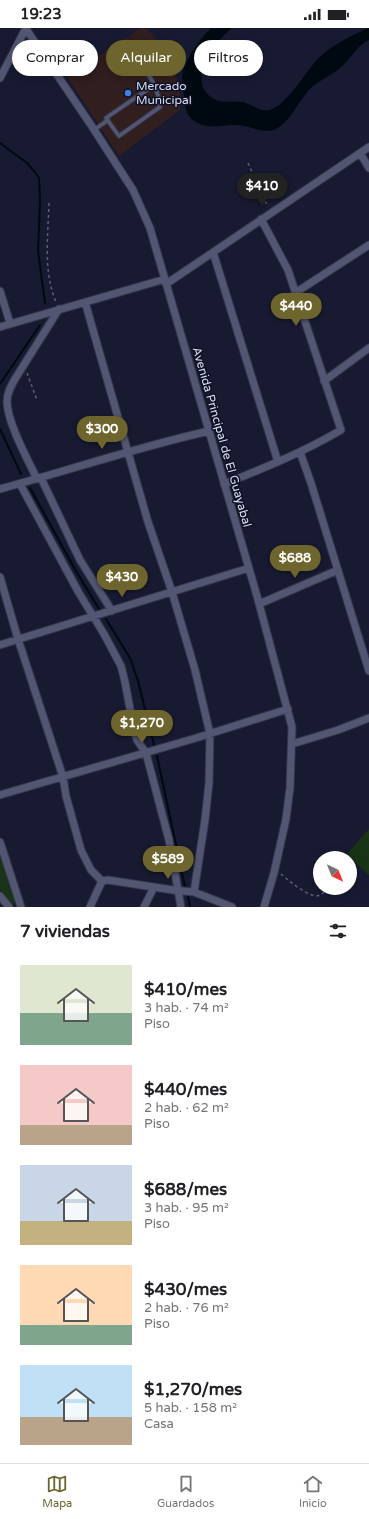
<!DOCTYPE html>
<html lang="es">
<meta charset="utf-8">
<style>
body{margin:0;font-family:"Varela Round",sans-serif;background:#f6f6f6;color:#202124;height:100vh;display:flex;flex-direction:column;font-size:15px;white-space:nowrap}
*{box-sizing:border-box;margin:0}
p{font-size:13px;color:#757577}
.icon{flex:none;width:22px;height:22px;fill:none;stroke:currentColor;stroke-width:2;stroke-linecap:round;stroke-linejoin:round}
.map{position:relative;height:879px;overflow:hidden}
.drawer{display:flex;flex-direction:column;background:#fff;flex:1}
.drawer>*{flex:none}
.top-card{position:absolute;left:12px;top:12px;width:345px;height:36px;display:flex;gap:8px}
.needle{width:26px;rotate:137deg}
.buttons{position:absolute;left:313px;top:823px;display:grid;gap:8px}
.buttons a{display:grid;place-items:center;width:44px;height:44px;border-radius:50%;background:#fff;box-shadow:0 2px 10px #0003;font-size:20px}
.price{position:absolute;translate:-50% -34px;padding:0 9px;border-radius:14px;background:#6d652d;color:#fff;font-size:13px;line-height:26px;filter:drop-shadow(0 1px 2px #0008)}
.price::after{content:'';position:absolute;left:50%;top:24px;width:12px;height:9px;margin-left:-6px;background:inherit;clip-path:polygon(0 0,100% 0,50% 100%)}
.price.on{background:#222;color:#fff}
ul{padding:0;list-style:none}
li{display:flex;align-items:center;gap:12px;height:100px;padding:0 20px}
li span{display:grid;place-items:center;flex:none;width:112px;height:80px;border-radius:0px;color:#555}
li>.icon{margin-inline-start:auto}
span .icon{width:48px;height:48px;fill:#fffc;stroke-width:1}
li b{font-size:17px}
h2{display:flex;justify-content:space-between;align-items:center;height:48px;padding:0 20px;font-size:17px}
.pill{padding:0 14px;border-radius:18px;background:#fff;box-shadow:0 2px 10px #0003;font-size:14px;line-height:36px}
.pill.on{background:#6d652d;color:#fff}
.status{display:flex;justify-content:space-between;align-items:center;height:28px;padding:0 20px;background:#fff;direction:ltr}
.status svg{height:11px;fill:currentColor}
.dock{display:flex;justify-content:space-around;align-items:center;height:56px;border-top:1px solid #e0e0e0;background:#fff;font-size:11px;color:#757577}
.dock a{display:grid;justify-items:center;gap:2px}
.dock .on{color:#6d652d}
.map>svg:first-child{display:block}
.commercial{fill:#311e1f}
.green{fill:#193317}
.water{fill:#000911}
.lines{fill:none;stroke-linecap:round;stroke-linejoin:round}
.stream{stroke:#000911;stroke-width:2}
.service-casing{stroke:#343548;stroke-width:5.5}
.minor-casing{stroke:#343548;stroke-width:9}
.path{stroke:#5c5f74;stroke-width:1.5;stroke-dasharray:3 3;stroke-linecap:butt}
.service{stroke:#525672;stroke-width:3.5}
.minor{stroke:#525672;stroke-width:7}
.shop-dot{fill:#3f7fe0;stroke:#0f1128;stroke-width:1.5}
.labels{text-anchor:middle;dominant-baseline:central;stroke-width:3;stroke-linejoin:round;paint-order:stroke}
.poi-label{font-size:12px;fill:#dcdff0;stroke:#0f1128;text-anchor:start}
.street-label{font-size:12px;fill:#dcdff0;stroke:#0f1128}
</style>
<div class="status"><b>19:23</b><svg viewBox="0 0 49 12"><path d="M0 12V9h3v3zM5 12V6h3v6zM10 12V3h3v9zM15 12V0h3v12zM26 1h20v11H26zM47 4h2v5h-2z"/></svg></div>
<div class="map">
<svg width="369" height="879" viewBox="0 0 369 879">
<rect width="100%" height="100%" fill="#181a32"/>
<path class="commercial" d="M141,0H146L153,7L172,35L175,43L180,68V82L119,128L67,49Z"/>
<path class="green" d="M369,801V847L346,827Z
M0,827L15,869V874L13,876H10L0,863Z"/>
<path class="water" d="M211,0H232C214,14 183,56 216,72C225,76 234,72 243,74C252,76 260,84 269,82C287,79 308,38 323,26C336,15 353,7 368,0H369V12C356,18 350,32 339,41C329,49 317,53 309,62C299,73 289,95 276,101C263,107 250,97 237,97C222,96 207,103 193,92C186,87 185,78 184,70C184,63 181,56 182,49C183,34 200,11 211,0Z"/>
<g class="lines">
<path class="stream" d="M0,115L27,135L35,144L39,150L40,175L38,223L45,275
M0,356L40,297
M0,401L21,446
M30,460L76,543L99,581
M106,591L130,630L138,653L154,717
M157,728L185,859
M188,869L190,879"/>
<g class="service-casing">
<path id="service" d="M128,16C140,35 159,56 160,79L119,108L106,90L154,57
M94,102L108,92"/>
</g>
<g class="minor-casing">
<path id="minor" d="M26,1L91,97L133,162L150,200L257,568L292,699L290,760L286,791L274,845L264,879
M0,50L26,0
M360,125L369,140
M213,224L278,434
M166,256L369,119
M0,263L10,295
M295,265L369,217
M85,274L148,494L172,564L195,642L210,706L209,755L205,792L194,864
M0,299L165,251
M324,353L369,320
M300,424L311,455L369,643
M41,450L80,532L112,583
M37,451C27,430 8,396 7,374C7,365 11,358 15,351L59,281
M20,456L79,565L104,606L121,638L125,654L134,702L137,712L146,725L169,812L181,879
M224,456C264,440 304,424 341,402L288,242L261,191
M0,461C70,442 138,419 209,403
M0,549L18,611L63,749L66,768L81,822L91,842L102,853
M259,576L338,542
M0,617L249,540
M292,716L338,702L369,690
M0,767L196,710L288,681
M0,814L21,879
M102,853L108,852L173,862L194,864L232,879
M0,868L9,879
M90,879L102,853
M144,879L154,859"/>
</g>
<path class="path" d="M248,135L268,179
M49,175C48,208 43,243 56,274
M27,345L37,372
M281,846C288,852 311,872 320,867C323,866 325,863 327,860"/>
<use href="#service" class="service"/>
<use href="#minor" class="minor"/>
</g>
<circle class="shop-dot" cx="128" cy="65" r="4"/>
<g class="labels">
<g class="poi-label">
<text x="136" y="58">Mercado<tspan x="136" dy="14">Municipal</tspan></text>
</g>
<g class="street-label">
<text transform="translate(222 409) rotate(74)">Avenida Principal de El Guayabal</text>
</g>
</g>
</svg>
<div class="buttons">
<a><svg class="needle" viewBox="-14 -14 28 28"><path d="M0-13l5 13h-10z" fill="#e53935"/><path d="M0 13l5-13h-10z" fill="#757577"/></svg></a>
</div>
<b class="price on" style="left:262px;top:179px">$410</b>
<b class="price" style="left:296px;top:299px">$440</b>
<b class="price" style="left:102px;top:422px">$300</b>
<b class="price" style="left:295px;top:551px">$688</b>
<b class="price" style="left:122px;top:570px">$430</b>
<b class="price" style="left:142px;top:716px">$1,270</b>
<b class="price" style="left:168px;top:852px">$589</b>
<div class="top-card">
<a class="pill">Comprar</a>
<a class="pill on">Alquilar</a>
<a class="pill">Filtros</a>
</div>
</div>
<section class="drawer">
<h2>7 viviendas<svg class="icon" aria-label="filters" viewBox="0 0 24 24"><path d="M4 7h16M4 17h16"/><circle cx="9" cy="7" r="2"/><circle cx="15" cy="17" r="2"/></svg></h2>
<ul>
<li><span style="background:linear-gradient(#dfe7d0 60%,#7fa58c 0)"><svg class="icon" aria-label="home" viewBox="0 0 24 24"><path d="M3 11l9-7 9 7M6 9v11h12V9"/></svg></span><div><b>$410/mes</b><p>3 hab. · 74 m²</p><p>Piso</p></div></li>
<li><span style="background:linear-gradient(#f6c9c9 75%,#b9a48a 0)"><svg class="icon" aria-label="home" viewBox="0 0 24 24"><path d="M3 11l9-7 9 7M6 9v11h12V9"/></svg></span><div><b>$440/mes</b><p>2 hab. · 62 m²</p><p>Piso</p></div></li>
<li><span style="background:linear-gradient(#c9d6e8 70%,#c2b280 0)"><svg class="icon" aria-label="home" viewBox="0 0 24 24"><path d="M3 11l9-7 9 7M6 9v11h12V9"/></svg></span><div><b>$688/mes</b><p>3 hab. · 95 m²</p><p>Piso</p></div></li>
<li><span style="background:linear-gradient(#ffd9b3 75%,#7fa58c 0)"><svg class="icon" aria-label="home" viewBox="0 0 24 24"><path d="M3 11l9-7 9 7M6 9v11h12V9"/></svg></span><div><b>$430/mes</b><p>2 hab. · 76 m²</p><p>Piso</p></div></li>
<li><span style="background:linear-gradient(#bfe0f5 65%,#b9a48a 0)"><svg class="icon" aria-label="home" viewBox="0 0 24 24"><path d="M3 11l9-7 9 7M6 9v11h12V9"/></svg></span><div><b>$1,270/mes</b><p>5 hab. · 158 m²</p><p>Casa</p></div></li>
</ul>
</section>
<nav class="dock">
<a class="on"><svg class="icon" aria-label="map" viewBox="0 0 24 24"><path d="M3 6l6-2 6 2 6-2v14l-6 2-6-2-6 2zM9 4v14M15 6v14"/></svg>Mapa</a>
<a><svg class="icon" aria-label="saved" viewBox="0 0 24 24"><path d="M7 4h10v16l-5-4-5 4z"/></svg>Guardados</a>
<a><svg class="icon" aria-label="home" viewBox="0 0 24 24"><path d="M3 11l9-7 9 7M6 9v11h12V9"/></svg>Inicio</a>
</nav>
